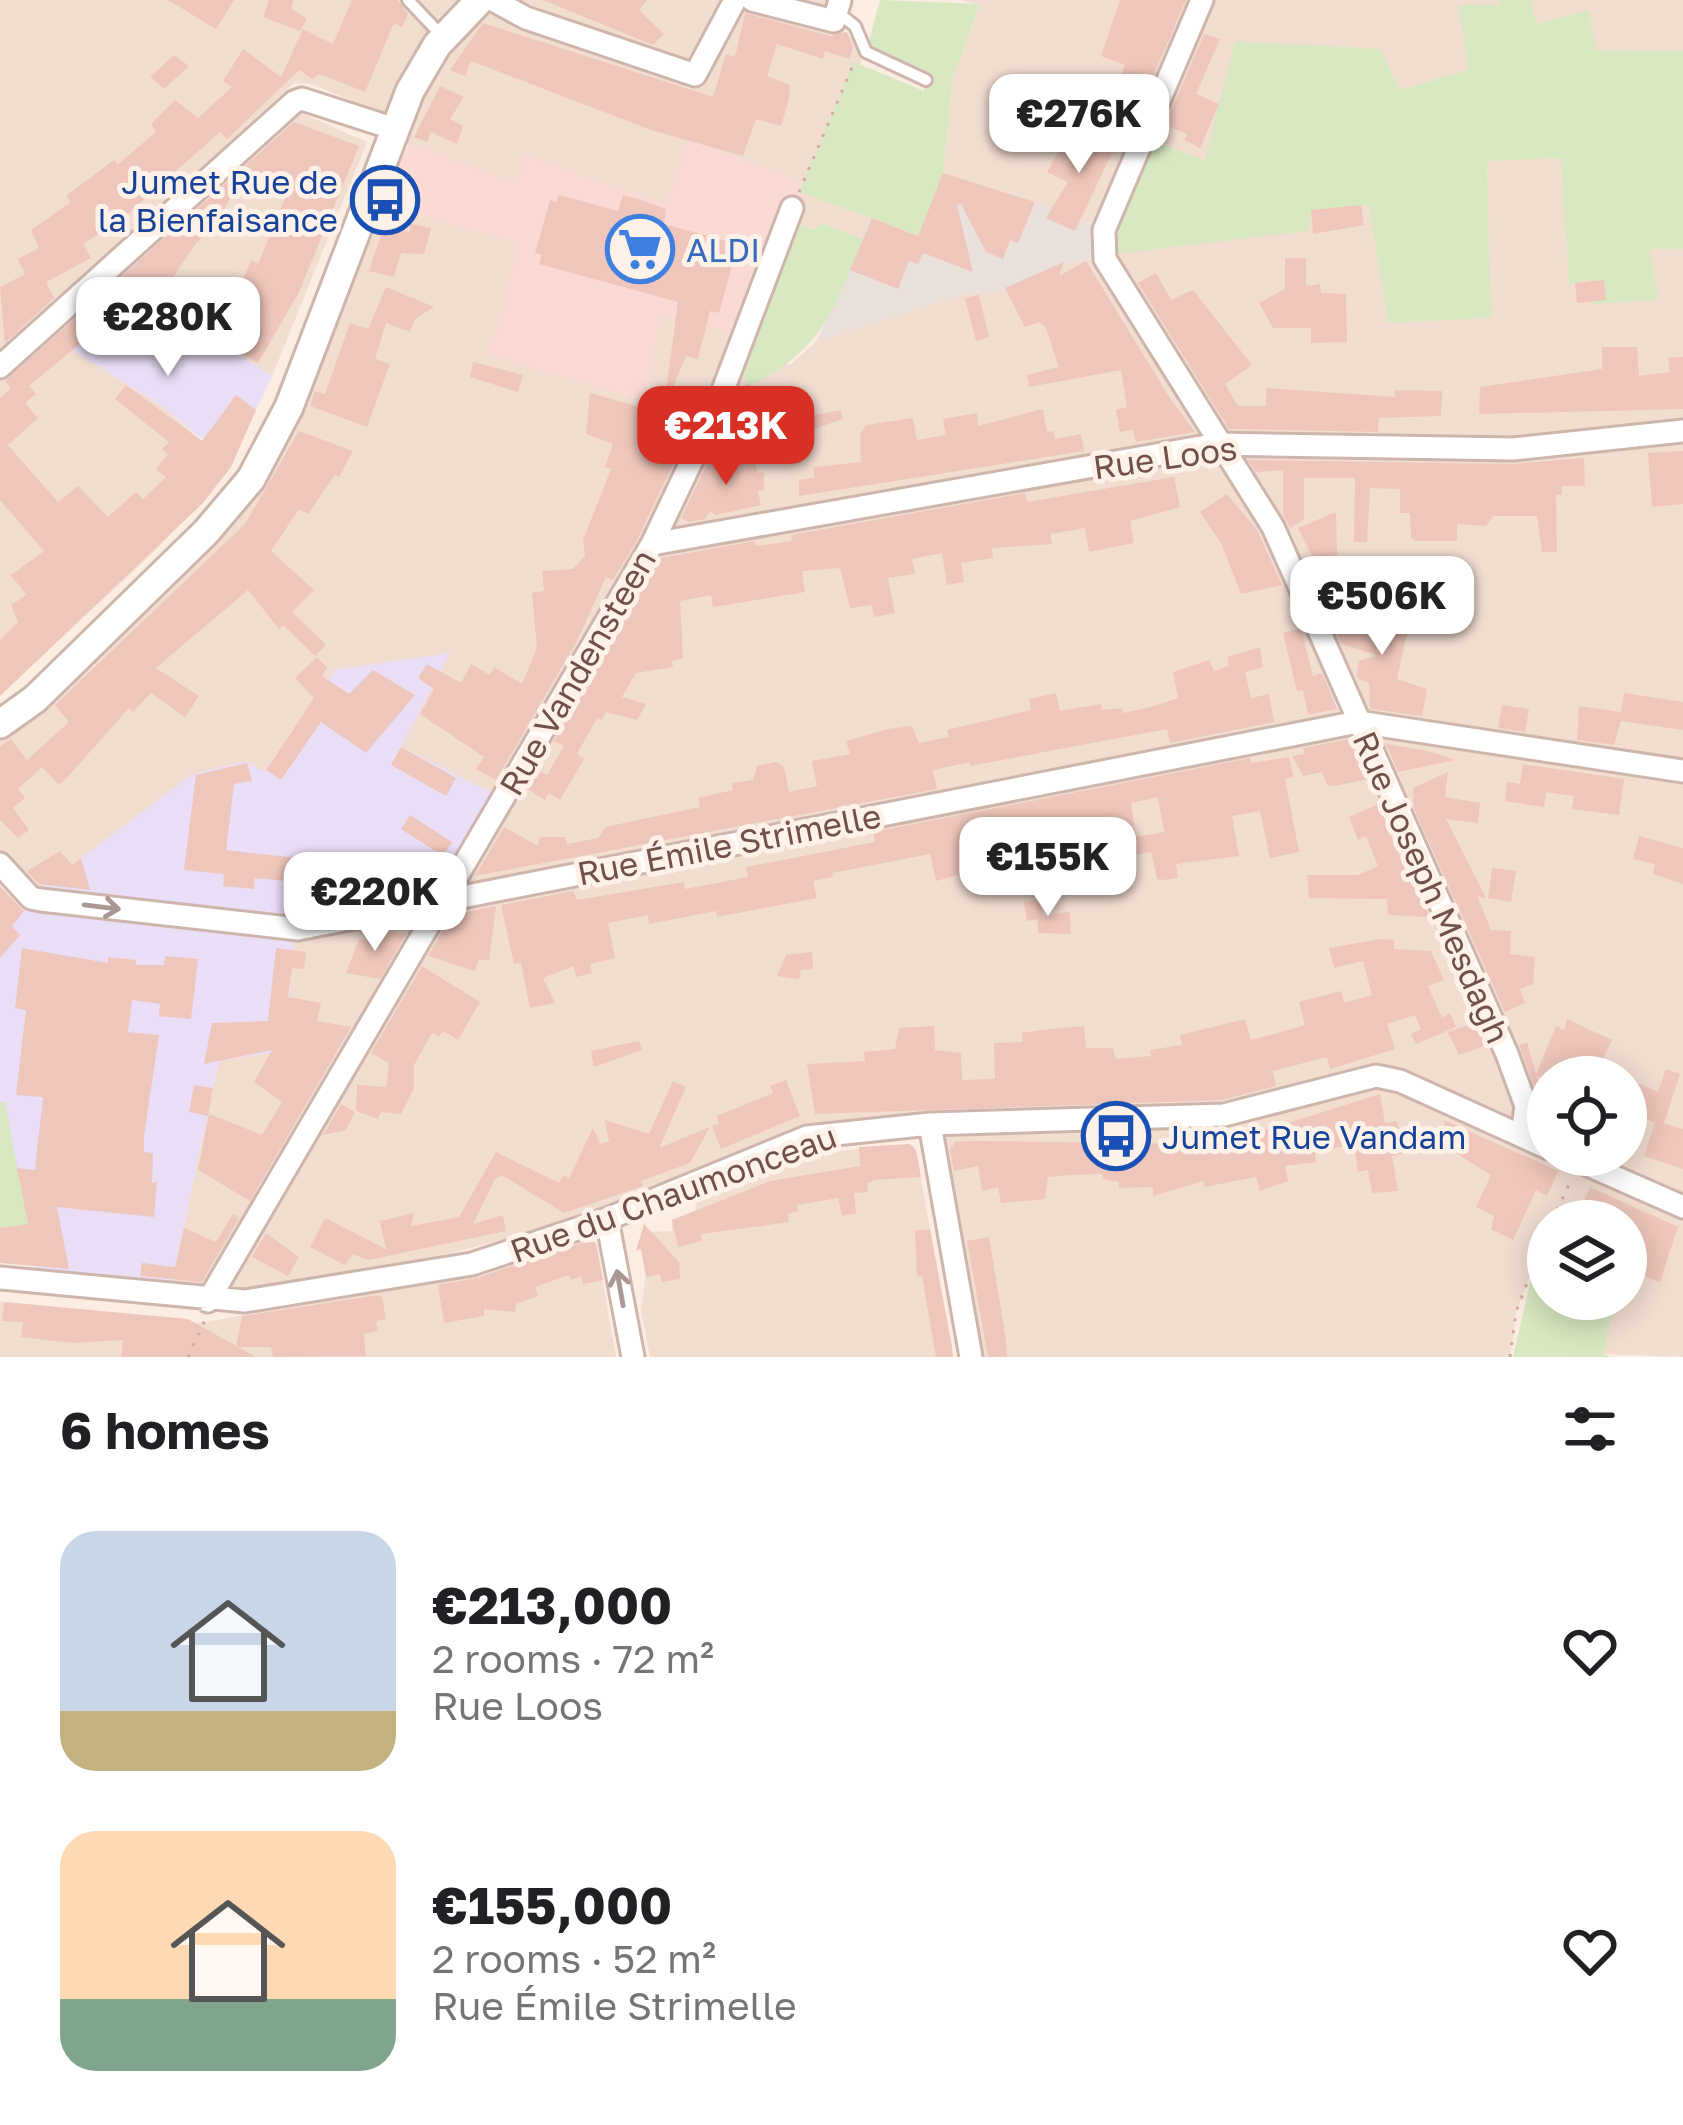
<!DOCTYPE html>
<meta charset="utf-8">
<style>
body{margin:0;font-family:"Golos Text",sans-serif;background:#f6f6f6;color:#202124;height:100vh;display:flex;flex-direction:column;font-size:45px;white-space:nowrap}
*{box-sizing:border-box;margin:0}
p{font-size:39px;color:#757577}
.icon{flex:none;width:66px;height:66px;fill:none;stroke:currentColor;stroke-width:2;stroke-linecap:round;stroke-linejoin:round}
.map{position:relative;height:1357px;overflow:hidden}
.panel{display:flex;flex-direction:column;background:#fff;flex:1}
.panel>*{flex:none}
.controls{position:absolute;left:1527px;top:1056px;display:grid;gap:24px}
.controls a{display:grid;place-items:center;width:120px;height:120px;border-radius:50%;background:#fff;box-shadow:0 6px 30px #0003;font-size:60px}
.price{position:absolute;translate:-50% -102px;padding:0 27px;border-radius:24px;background:#fff;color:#222;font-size:39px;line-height:78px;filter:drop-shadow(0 3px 6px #0008)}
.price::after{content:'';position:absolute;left:50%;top:72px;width:36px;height:27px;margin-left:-18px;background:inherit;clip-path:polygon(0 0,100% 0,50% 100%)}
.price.current{background:#d93025;color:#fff}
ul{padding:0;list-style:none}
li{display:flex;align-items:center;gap:36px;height:300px;padding:0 60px}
li span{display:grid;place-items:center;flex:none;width:336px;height:240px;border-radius:36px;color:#555}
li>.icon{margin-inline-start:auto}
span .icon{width:144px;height:144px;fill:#fffc;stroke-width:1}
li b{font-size:51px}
h2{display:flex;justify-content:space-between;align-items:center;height:144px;padding:0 60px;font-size:51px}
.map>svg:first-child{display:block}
.residential{fill:#f2ddd1;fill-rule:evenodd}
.commercial{fill:#fbdad6}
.industrial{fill:#eae1dd}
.education{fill:#eadff7}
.green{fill:#d8e8c1}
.building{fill:#efc6bb;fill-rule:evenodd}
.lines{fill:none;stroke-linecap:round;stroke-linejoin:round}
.service-casing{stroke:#ceb5ac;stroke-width:16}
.minor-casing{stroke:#ceb5ac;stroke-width:27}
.tertiary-casing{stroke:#ceb5ac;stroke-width:33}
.path{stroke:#d4a99e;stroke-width:3;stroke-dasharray:3 9;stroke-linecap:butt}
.service{stroke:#fff;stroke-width:10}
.minor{stroke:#fff;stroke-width:21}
.tertiary{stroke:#fff;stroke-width:27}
.oneway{stroke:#aa9692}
.labels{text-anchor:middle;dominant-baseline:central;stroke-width:10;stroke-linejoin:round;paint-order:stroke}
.transit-label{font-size:33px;fill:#164399;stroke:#fef1e8;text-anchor:end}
.shop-label{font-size:33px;fill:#366cbe;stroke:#fef1e8;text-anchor:start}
.street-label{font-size:33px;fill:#71504a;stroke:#fef1e8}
</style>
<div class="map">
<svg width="1683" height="1357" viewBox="0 0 1683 1357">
<rect width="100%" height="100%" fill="#fbede2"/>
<path class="residential" d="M0,0H496L657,59L520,0H840L834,22L866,52L803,183L690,141L667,206L525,156L517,185L392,138V117L311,84L294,83L0,352Z
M961,0H1203L1104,230L1010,192L1007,197L943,173L953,78L980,5Z
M1212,0H1500V5L1468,71L1399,90L1205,161L1150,140Z
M1531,0H1683V51L1595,50L1589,10L1535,24Z
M292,109L367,142L272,376L215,338L229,316L139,257Z
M1562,158L1569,284L1649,248L1683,249V1357L1603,1354L1617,1299H1626V1221L1553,1220L1547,1232L1548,1266L1535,1263L1516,1312L1510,1357H974L931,1123L833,1124L606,1213L401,1266L205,1295L171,1286L219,1061L293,929L502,798L401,747L321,688L264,772L31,898L0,864V730L170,578L312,377L386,205L517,242L646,400L660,313L744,336L790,365L817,341L961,295L1006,289L1056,266L1151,246L1309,231L1310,212L1370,205L1388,323L1490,318L1487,160ZM1548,1077H1626V1155H1548Z
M799,192L871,218L863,239L821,223L815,230L788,220Z
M55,329L77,353L162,406L231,467L157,549L0,695V378Z
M910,1144L916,1150L953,1357H650L641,1310L646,1276L642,1232L672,1231V1220L696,1210L694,1199L815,1153Z
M587,1238L590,1244L596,1243L616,1357H0V1301L198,1323L483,1275Z"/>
<path class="commercial" d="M689,140L803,183L744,336L660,314L646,401L487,354L505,308L517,242L379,203L410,143L516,184L525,155L666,206Z"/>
<path class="industrial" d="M943,173L1006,197L1010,192L1104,230L1105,255L1056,266L1006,289L961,295L817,341L871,218L918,235Z"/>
<path class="education" d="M139,257L230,316L216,339L272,376L231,463L162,406L77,353L60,333Z
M450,653L401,747L503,798L441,903L295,922L285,1050L219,1061L171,1286L36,1271L5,1103L0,1102V937L38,891L191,775L246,761L264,772L335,670Z"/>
<path class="green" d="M880,0L980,4L953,78L943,173L918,235L799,192L854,62L924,91L926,72L866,52Z
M1500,0H1531L1536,24L1589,10L1596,50L1683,51V249H1649L1659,300L1594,304L1590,279L1569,285L1561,158L1487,161L1491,318L1388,323L1369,205L1311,212L1309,231L1105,255L1150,140L1205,160L1235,41L1381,49L1399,90L1468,70L1459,5H1499Z
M788,220L814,230L820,223L863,239C832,314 823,349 748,387L737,354Z
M0,1102H5L28,1224L0,1228Z
M1535,1262L1548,1266V1299H1617L1603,1354L1611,1357H1513Z"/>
<path class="building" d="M168,0H234L216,29Z
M269,0H294L291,8L307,19L300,31L263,17Z
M352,0H398L408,14L402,27L394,23L365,92L320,74L312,79L299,70L227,139L220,132L122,219L83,244L91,258L46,282L54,298L5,343L0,287L25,274L18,259L39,248L31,230L71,202L66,196L114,160L118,164L156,132L151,124L175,100L198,118L232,87L223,81L243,49L281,77L303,29L333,44Z
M543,0H647L639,10L664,34L653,45Z
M1120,0H1186L1136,116L1109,103L1125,65L1101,56Z
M745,13L830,36L847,32L853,47L849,59L825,51L823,59L777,44L767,76L790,85L789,99L781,126L756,119L743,156L651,130L471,61L465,76L450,70L483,23L713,97L726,54L735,57Z
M1204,34L1220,39L1196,94L1219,104L1200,148L1184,140L1187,134L1165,125Z
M174,55L189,66L164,89L150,77Z
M440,86L464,97L450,119L463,126L457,144L431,132L427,142L414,137Z
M294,122L359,146L299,292L258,363L162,305L157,312L135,298L29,386L36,394L25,403L38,418L8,445L58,502L78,486L108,517L136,492L143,499L166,477L156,469L168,454L162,449L169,442L115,399L126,385L202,441L236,395L256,410L231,467L203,503L0,696V640L18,622L11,605L26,595L11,575L44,551L0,500V398L11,388L5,381ZM258,174L290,186L258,264L251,260L231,309L172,279L196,243L218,222L239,181L253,187Z
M1093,129L1118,140L1075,231L1046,218L1068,182L1047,172L1066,138L1086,148Z
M943,173L1035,202L1018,243L1010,240L1003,259L986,252L961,204L957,205L973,272L923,253L918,264L909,261L898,289L850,270L872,218L918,236Z
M559,195L618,211L623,195L641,200L666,209L664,224L738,244L719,313L710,311L698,359L686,356L671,392L666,391L678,302L539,264L542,255L535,253L550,200L556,202Z
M1361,205L1364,225L1313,234L1311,210Z
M411,224L431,228L424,254L401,253L394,277L369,271L384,226L409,232Z
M1285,258H1306V286L1320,284L1321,293L1346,294L1347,342L1311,343V328H1273L1259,303L1285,289Z
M1086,261L1171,400L1195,432L1136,442L1133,430L1120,432L1116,410L1127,407L1121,370L1029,387L1027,375L1059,367L1046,328L1039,322L1025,327L1005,288L1064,262L1059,276Z
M1156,273L1171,300L1193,290L1252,365L1225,384L1238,406H1266V388L1395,397V390L1442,391L1441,416L1379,418L1378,432L1229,429L1138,283Z
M1604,280L1606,300L1577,303L1575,283Z
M386,287L434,307L415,319L410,332L386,323L375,359L390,364L367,427L310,406L315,391L325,394L350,323L368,329Z
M979,295L989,337L976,341L965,298Z
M1602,347H1637L1639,376L1670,372L1668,358L1683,357V409L1479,414L1480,387L1602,369Z
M473,362L523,375L518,392L470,377Z
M747,384L764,389L760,404L796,395L793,419L841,410L843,419L784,439L783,432L736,417L740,388Z
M590,393L665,414L703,402L635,544L613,580L606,577L577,641L496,780L476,769L484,757L420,714L434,689L418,678L427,664L461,683L471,664L490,675L494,667L522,684L537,648L532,593L544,591L542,571L573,569L585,556L583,540L611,469L605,467L613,444L586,434Z
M1043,409L1047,432L1054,431L1055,439L1081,434L1084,451L799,496V480L814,478V467L861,462L860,434L866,425L913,418L917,440L946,435L943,419L977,413L978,426Z
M299,431L353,451L339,477L335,475L308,514L299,509L271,551L314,590L292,612L326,645L315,656L283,625L279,629L248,590L156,668L199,696L185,717L151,693L133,712L129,708L63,782L58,784L42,767L18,789L25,798L13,808L29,830L18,838L0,820V746L11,739L27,760L69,722L55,705L245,524Z
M1683,451V504L1652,507L1648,453Z
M751,453L758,473L764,472V490L758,491L761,505L716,515L710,511L705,519L689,522L681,518L708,462Z
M1584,458L1585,486H1562V495H1556L1557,552H1542L1537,516H1493L1486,526L1457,524V541H1416L1411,538L1410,513H1400V489L1370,488L1367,542H1354L1355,478H1304V519L1290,528L1283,514V470L1256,472L1248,460L1513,464Z
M1174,477L1180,507L1130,521L1134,543L1089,552L1085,528L1050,534L1052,544L992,548L993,558L961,563L964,582L947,585L942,553L912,559L915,574L888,578L895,613L874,617L872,605L850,608L840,568L802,571L805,592L713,607L711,595L680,601L683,658L672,661L673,667L636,673L622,697L646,704L637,720L606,712L601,721L597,718L577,754L584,759L560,800L549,793L545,800L526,788L537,770L547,775L564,746L554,741L661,558L755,541L756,546L792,541L791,535L1025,493L1027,502Z
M1227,494L1257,530L1282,585L1241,594L1221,543L1200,512Z
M1336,512L1337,555L1316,564L1298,528Z
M1397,599L1398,624L1408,629L1397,679L1427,689L1422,716L1370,709L1369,683L1356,677L1359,661L1377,655L1341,644L1336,631L1345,603L1383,618L1382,600Z
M1301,628L1313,676L1322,673L1337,709L1308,715L1303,690L1297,691L1283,633Z
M1260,647L1263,667L1245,672L1251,698L1269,694L1274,722L1170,743L1167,729L970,766V762L933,770L937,789L475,876L504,827L538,846L540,837H565L567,844L598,838L605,827L700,807L698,798L733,790L732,783L753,780L757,766L776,762L784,767L789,792L817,786L812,761L850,754L846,741L888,729L912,726L919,743L949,737L947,730L1031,710L1029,699L1056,693L1060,711L1101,704L1102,710L1122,708L1123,713L1151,707L1178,698L1173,672L1209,660L1214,671L1229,666L1227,657Z
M317,657L327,668L322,676L349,694L373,670L415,695L366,753L321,722L281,780L266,770L314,698L295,678Z
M1624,693L1683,702V730L1621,721L1614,745L1577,740L1579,706L1621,712Z
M1502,705L1529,709L1525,732L1498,728Z
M1350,739L1368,779L1335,786L1327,785L1322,772L1303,776L1292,756L1305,754L1303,748Z
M1386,744L1429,751L1455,760L1398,772Z
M401,747L456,778L446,796L391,765Z
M1289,757L1294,777L1285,779L1299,852L1270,858L1260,811L1232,816L1239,856L1176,864L1178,878L1164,880L1157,879L1151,852L1134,855L1131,841L1059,854L1019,872L1017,863L998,864L936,881L930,854L832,873L833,877L813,881L817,898L717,917L716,911L649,924L648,915L608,923L615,958L590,964L592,973L576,977L574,966L543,978L555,1003L530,1008L521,963L514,964L501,905L573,891L577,900L684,882L685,889L748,877L746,867L875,842L873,832L1250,758L1251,763ZM1158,797L1164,832L1136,837L1131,803Z
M247,763L252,781L234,784L226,850L297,858L295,882L255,878L254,889L223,886L224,874L184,870L196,775Z
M1523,764L1624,779L1619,815L1572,809L1574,796L1546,792L1544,807L1505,801L1507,782L1520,784Z
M1448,772L1445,797L1480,803L1478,823L1446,819L1486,898L1477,896L1491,930L1511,931L1510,954L1535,957L1533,984L1520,989L1525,1003L1505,1012L1414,809L1413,788Z
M1378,804L1405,868L1430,917L1388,915L1387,899L1309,898L1307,875H1358L1378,866L1366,836L1358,840L1349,817Z
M410,815L452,842L443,856L401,829Z
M1639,836L1683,848V884L1653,874L1655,864L1633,859Z
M60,851L72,865L81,858L90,890L39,884L27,871Z
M324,861L342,871L320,909L294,913Z
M1492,868L1516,871L1511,902L1488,898Z
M0,886L24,911L12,926L20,935L0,958Z
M1040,899L1043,916L1070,912L1071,934L1038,933V919L1027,921L1024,902Z
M496,906L489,961L479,959L475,971L428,956L452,915Z
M373,930L406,934L380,979L346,973L359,939L370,941Z
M1380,939L1394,940V949L1431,951L1444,980L1428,986L1442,1018L1450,1013L1456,1027L1416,1044L1411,1034L1421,1029L1415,1015L1387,1024L1395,1049L1330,1069L1327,1057L1273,1071L1276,1086L1222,1100L815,1114L807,1064L865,1061L864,1052L895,1049L899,1028L934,1026L935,1050L961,1053L962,1080L995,1079L994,1043L1023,1042L1022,1033L1041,1030L1084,1026L1086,1048H1113L1116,1059L1151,1056L1150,1050L1182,1045L1180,1035L1245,1019L1251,1040L1296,1028L1305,1025L1299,1002L1341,991L1344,1003L1372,995L1363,961L1334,968L1329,948Z
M22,948L108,963V957L136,960V965H164L165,956L198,959L191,1019L159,1016L160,1004L132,1000L128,1032L159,1035L144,1136V1152L153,1153L152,1183L157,1182L154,1217L57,1207L69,1269L0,1263V1228L28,1224L17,1168L35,1170L43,1097L16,1095L26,1010L15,1008Z
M276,948L306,952L304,969L292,968L288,997L321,1003L317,1021L351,1027L250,1201L198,1170L209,1114L262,1135L282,1102L254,1082L272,1050L204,1064L212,1023L268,1021Z
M812,952L813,969L801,970L799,979L777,976L786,955Z
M422,966L480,1002L458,1040L443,1031L439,1037L432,1033L414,1065V1088L401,1114L381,1112L378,1119L356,1111L357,1085L386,1087L389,1063L371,1053Z
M1567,1019L1612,1040L1594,1077H1537L1545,1104L1541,1105L1519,1045L1527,1042L1536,1074L1556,1026L1564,1030Z
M1476,1022L1487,1045L1459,1055L1448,1032Z
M639,1041L642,1050L594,1067L591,1051Z
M1666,1069L1680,1074L1664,1123L1683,1129V1169L1644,1156L1655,1123L1626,1110L1631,1080L1658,1092Z
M786,1080L800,1116L721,1149L712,1126L719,1124L717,1116L773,1093L770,1086Z
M673,1081L686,1087L659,1148L710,1127L690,1163L641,1181L643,1186L564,1213L502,1175L495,1179L473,1224L503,1215L506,1231L368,1260L353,1254L345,1265L310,1247L325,1218L386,1249L380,1221L414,1213L411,1226L459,1217L496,1152L559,1183L563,1175L569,1178L593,1128L600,1144L609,1141L605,1120L649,1134Z
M194,1085L213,1088L208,1116L189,1112Z
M1380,1094L1385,1123L1397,1121L1403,1154L1392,1156L1398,1191L1372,1193L1368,1170L1358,1172L1354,1144L1315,1152L1316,1162L1285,1166L1288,1181L1260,1191L1256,1177L1204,1187L1203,1181L1153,1196V1187L1119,1188V1182L1103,1179V1174L1070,1175L1048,1177L1045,1199L1001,1203L998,1187L982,1191L978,1166L954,1171L950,1150L955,1142L973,1141L1201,1144L1234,1140Z
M341,1104L355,1112L346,1130L323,1135Z
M1444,1120L1558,1171L1547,1196L1536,1190L1513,1240L1491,1229L1494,1216L1476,1207L1491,1175L1448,1148Z
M910,1144L916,1150L921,1177L874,1180L867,1184L868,1192L854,1193L856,1213L842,1216L838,1198L797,1205L798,1212L788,1213L789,1222L701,1234L702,1241L678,1247L672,1220L770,1181L860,1166L859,1147Z
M1590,1187L1678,1227L1660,1282L1626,1269V1221H1575Z
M233,1214L239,1218L202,1282L140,1276L142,1263L175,1267L184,1228L216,1242Z
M644,1224L679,1262L680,1279L662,1282L660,1274L646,1277L641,1249L636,1251Z
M930,1229L952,1347L953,1357H936L922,1276L917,1277L915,1231Z
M266,1233L299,1257L288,1276L252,1257L238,1281Z
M989,1237L1006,1340L1007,1357H988L967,1241Z
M588,1241L596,1243L603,1280L583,1284L581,1276L571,1280L569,1275L535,1287L538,1296L516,1304L515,1312L484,1309V1316L444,1323L438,1285L477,1278Z
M372,1296H382L386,1319L376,1321L378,1331L364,1334L366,1356L273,1357L271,1347H236L242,1316Z
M4,1302L188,1319L256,1357H121L123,1340L73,1343L21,1337L23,1322L2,1321Z"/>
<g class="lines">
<g class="service-casing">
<path id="service" d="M408,0L443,37
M837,12L855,26L866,52L926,80"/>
</g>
<g class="minor-casing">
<path id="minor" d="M493,0L526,18L695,75L735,0
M752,0L834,21L840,0
M1202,0L1104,230L1105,259L1273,527L1507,1054L1526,1106L1522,1136
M0,367L294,102L302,99L395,129
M652,544L1218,444L1513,449L1683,431
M0,864L31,898L41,900L298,929L1358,722L1683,771
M930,1124L971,1357
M1565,1155L1683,1207
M607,1219L633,1357
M0,1278L245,1301L472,1264L607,1219L807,1137L930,1124L1224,1115L1376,1076L1400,1081L1548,1148
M208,1301L652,544L714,414L792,208"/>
</g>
<g class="tertiary-casing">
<path id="tertiary" d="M0,724L35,699L206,532L251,479L289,407L410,91L437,45L480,0"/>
</g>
<path class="path" d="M799,192L854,63
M1552,1221L1571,1180
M188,1357L205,1320
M1510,1357L1516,1312L1548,1229"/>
<use href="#service" class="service"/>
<use href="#minor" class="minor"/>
<use href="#tertiary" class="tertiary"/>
</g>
<defs><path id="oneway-shaft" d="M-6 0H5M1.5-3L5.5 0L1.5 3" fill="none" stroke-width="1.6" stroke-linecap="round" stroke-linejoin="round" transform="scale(3)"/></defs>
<g class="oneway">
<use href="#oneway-shaft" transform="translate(102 907) rotate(7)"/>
<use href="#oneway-shaft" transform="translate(620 1288) rotate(-100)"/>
</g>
<defs>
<g id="bus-ring" transform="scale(3.45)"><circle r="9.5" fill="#fef1e8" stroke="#1a4fb4" stroke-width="1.5"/><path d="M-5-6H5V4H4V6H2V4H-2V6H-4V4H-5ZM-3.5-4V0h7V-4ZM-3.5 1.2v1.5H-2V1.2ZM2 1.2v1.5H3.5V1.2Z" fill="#1a4fb4"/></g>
<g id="supermarket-ring" transform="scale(3.45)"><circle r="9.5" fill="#fef1e8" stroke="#3f7fe0" stroke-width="1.5"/><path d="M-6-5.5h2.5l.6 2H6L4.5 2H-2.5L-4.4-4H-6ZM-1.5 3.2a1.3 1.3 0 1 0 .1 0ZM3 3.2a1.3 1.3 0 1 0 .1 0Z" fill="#3f7fe0"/></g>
</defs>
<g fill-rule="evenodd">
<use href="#bus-ring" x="385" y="200"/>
<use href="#supermarket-ring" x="640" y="249"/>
<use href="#bus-ring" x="1116" y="1136"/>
</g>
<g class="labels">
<g class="transit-label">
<text x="338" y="181">Jumet Rue de<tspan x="338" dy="38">la Bienfaisance</tspan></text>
<text x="1162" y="1136" text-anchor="start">Jumet Rue Vandam</text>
</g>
<g class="shop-label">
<text x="686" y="249">ALDI</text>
</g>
<g class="street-label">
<text transform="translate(1165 457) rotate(-8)">Rue Loos</text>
<text transform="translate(577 672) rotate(-60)">Rue Vandensteen</text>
<text transform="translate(729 844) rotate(-11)">Rue Émile Strimelle</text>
<text transform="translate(1432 887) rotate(66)">Rue Joseph Mesdagh</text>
<text transform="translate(673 1193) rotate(-20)">Rue du Chaumonceau</text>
</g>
</g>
</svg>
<div class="controls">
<a><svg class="icon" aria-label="locate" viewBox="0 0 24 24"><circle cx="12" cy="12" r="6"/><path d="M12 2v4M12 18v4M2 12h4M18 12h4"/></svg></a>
<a><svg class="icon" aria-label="layers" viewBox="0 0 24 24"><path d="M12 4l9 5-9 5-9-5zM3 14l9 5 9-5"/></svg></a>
</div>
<b class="price" style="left:1079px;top:176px">€276K</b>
<b class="price" style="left:168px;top:379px">€280K</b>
<b class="price current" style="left:726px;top:488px">€213K</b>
<b class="price" style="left:1382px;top:658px">€506K</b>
<b class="price" style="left:1048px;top:919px">€155K</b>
<b class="price" style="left:375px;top:954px">€220K</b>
</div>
<section class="panel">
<h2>6 homes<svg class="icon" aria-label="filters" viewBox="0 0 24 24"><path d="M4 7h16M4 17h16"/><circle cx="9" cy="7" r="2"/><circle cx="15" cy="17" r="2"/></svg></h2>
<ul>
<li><span style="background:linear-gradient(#c9d6e8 75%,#c2b280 0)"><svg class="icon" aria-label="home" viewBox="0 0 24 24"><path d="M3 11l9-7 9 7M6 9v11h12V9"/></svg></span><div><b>€213,000</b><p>2 rooms · 72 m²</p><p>Rue Loos</p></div><svg class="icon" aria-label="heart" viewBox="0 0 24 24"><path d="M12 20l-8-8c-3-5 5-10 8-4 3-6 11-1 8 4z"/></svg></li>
<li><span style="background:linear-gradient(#ffd9b3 70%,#7fa58c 0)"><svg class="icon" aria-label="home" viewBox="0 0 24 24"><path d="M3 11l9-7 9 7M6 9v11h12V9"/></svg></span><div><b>€155,000</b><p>2 rooms · 52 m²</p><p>Rue Émile Strimelle</p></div><svg class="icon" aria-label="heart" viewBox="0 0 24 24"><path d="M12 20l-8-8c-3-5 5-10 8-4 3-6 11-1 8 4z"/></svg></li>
</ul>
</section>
